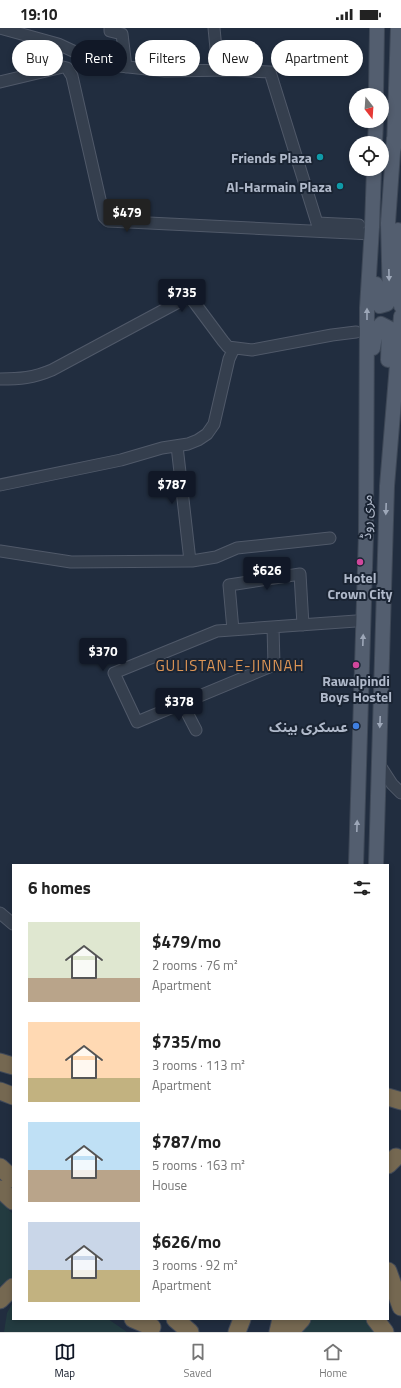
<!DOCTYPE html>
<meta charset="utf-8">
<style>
body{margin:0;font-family:"Titillium Web","Noto Sans Arabic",sans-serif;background:#f6f6f6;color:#222;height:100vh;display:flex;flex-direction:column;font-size:15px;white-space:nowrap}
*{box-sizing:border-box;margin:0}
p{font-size:13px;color:#767676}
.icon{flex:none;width:22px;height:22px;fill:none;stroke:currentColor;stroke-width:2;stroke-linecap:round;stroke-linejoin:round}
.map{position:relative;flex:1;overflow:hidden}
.details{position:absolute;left:12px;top:836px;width:377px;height:456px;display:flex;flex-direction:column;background:#fff;border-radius:0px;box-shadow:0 2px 6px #0003}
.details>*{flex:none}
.top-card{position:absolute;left:12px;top:12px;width:377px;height:36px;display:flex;gap:8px}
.needle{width:26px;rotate:163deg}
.fabs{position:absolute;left:349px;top:60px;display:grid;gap:8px}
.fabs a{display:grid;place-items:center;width:40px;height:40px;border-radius:50%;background:#fff;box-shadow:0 2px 6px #0003;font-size:20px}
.price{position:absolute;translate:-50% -34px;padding:0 9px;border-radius:4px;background:#111827;color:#fff;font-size:13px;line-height:26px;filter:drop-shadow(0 1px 2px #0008)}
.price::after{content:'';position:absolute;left:50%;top:24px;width:12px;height:9px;margin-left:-6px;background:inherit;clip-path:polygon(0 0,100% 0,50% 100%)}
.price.selected{background:#222;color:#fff}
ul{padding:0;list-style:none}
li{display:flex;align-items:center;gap:12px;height:100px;padding:0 16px}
li span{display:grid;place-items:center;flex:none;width:112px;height:80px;border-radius:0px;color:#555}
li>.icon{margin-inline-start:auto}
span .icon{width:48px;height:48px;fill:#fffc;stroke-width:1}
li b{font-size:17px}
h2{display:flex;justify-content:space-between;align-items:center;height:48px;padding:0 16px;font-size:17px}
.tag{padding:0 14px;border-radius:18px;background:#fff;box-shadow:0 2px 6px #0003;font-size:14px;line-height:36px}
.tag.selected{background:#111827;color:#fff}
.status{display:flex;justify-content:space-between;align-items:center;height:28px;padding:0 20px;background:#fff;direction:ltr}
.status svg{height:11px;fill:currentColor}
.tab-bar{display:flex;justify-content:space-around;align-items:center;height:56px;border-top:1px solid #e0e0e0;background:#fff;font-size:11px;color:#767676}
.tab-bar a{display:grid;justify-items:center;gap:2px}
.tab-bar .selected{color:#111827}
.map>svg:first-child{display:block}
.green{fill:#233b40}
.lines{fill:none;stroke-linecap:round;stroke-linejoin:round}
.minor-casing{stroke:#505969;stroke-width:13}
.major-casing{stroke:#3e4857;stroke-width:16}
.highway-casing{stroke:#404959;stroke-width:19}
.minor{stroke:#353f4e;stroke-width:11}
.major{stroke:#535e6f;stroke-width:14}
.highway{stroke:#756851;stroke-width:17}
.oneway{fill:#9da7b8}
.culture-dot{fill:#0f9aa8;stroke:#1a2433;stroke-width:1.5}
.hotel-dot{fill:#d1479c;stroke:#1a2433;stroke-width:1.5}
.shop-dot{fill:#3f7fe0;stroke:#1a2433;stroke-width:1.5}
.labels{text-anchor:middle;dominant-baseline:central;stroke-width:4;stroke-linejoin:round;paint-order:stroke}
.poi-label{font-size:14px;font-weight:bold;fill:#b0b9ca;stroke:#1a2433;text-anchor:end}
.street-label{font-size:14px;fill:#b0b9ca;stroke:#1a2433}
.neighbourhood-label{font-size:15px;letter-spacing:1px;fill:#df9656;stroke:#1a2433}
</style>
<div class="status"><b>19:10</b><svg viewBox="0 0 49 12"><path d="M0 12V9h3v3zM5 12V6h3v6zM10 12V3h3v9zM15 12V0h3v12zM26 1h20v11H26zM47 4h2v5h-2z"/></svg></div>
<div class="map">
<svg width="401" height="1304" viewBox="0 0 401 1304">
<rect width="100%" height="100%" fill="#212d3f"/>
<path class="green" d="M0,1173L13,1186V1249L0,1258Z
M13,1274V1291H108L127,1304H4L7,1285Z
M311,1291H367L380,1304H299L304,1296Z"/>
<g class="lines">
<g class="minor-casing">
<path id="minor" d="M0,0L58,16L101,36L165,43L230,42L270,44L317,195L359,197
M110,0V3L122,6L126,39
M214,0L218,42
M0,54L63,39L67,40L72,48L104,189L108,193L372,206
M0,351C20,351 33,350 52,342L186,270H190L194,274L223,313L228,319L252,322L332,307L356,304
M177,418L190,533
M0,457L121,432L162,420L188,416L198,412L207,406L214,396L229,331L234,320
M0,523L71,534L192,533L216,529L237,520L330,510
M273,599L274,637L137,694L114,645L217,603L356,593H363
M233,602L229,557L300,546L303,597
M182,675L196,702
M379,736L392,756L401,765
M0,885L13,896"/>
</g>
<g class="major-casing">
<path id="major" d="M376,67L377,0
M375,115L376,93
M394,120L398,0
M398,202L401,278
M376,256V272L380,278L387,276L390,271L388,195L394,110
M373,320L376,302L381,296L389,300L388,332
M356,837L366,506L367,280L372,199L374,141
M376,837L387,458L401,288"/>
</g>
<g class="highway-casing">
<path id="highway" d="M0,1034L13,1038
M0,1063L13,1068
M388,1069L401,1073
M388,1137L396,1129
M0,1139L13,1151
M0,1161L13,1173
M388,1243L401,1279
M0,1272L13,1259
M133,1291L152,1299
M175,1291L190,1304
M375,1291L385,1304
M237,1304L242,1291
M278,1304L281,1291
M290,1304L302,1291"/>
</g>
<use href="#minor" class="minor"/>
<use href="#major" class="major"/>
<use href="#highway" class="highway"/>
</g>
<defs><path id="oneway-solid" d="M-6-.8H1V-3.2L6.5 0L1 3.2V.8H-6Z"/></defs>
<g class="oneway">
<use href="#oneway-solid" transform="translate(389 247) rotate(89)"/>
<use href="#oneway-solid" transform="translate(367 286) rotate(-90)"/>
<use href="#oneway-solid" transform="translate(386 481) rotate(92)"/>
<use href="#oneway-solid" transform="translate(363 612) rotate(-88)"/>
<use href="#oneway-solid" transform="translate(380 694) rotate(92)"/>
<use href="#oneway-solid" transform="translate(357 798) rotate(-88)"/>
</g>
<g class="culture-dot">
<circle cx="320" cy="129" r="4"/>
<circle cx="340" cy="158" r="4"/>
</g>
<g class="hotel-dot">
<circle cx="360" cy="534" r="4"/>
<circle cx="356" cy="637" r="4"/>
</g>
<circle class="shop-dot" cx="356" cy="698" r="4"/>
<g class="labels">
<g class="poi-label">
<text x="312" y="129">Friends Plaza</text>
<text x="332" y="158">Al-Harmain Plaza</text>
<text x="360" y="549" text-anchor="middle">Hotel<tspan x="360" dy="16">Crown City</tspan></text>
<text x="356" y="652" text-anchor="middle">Rawalpindi<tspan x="356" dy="16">Boys Hostel</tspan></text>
<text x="348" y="698">عسکری بینک</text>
</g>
<g class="street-label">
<text transform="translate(366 489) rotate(-89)">مری روڈ</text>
</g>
<g class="neighbourhood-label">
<text x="230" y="637">GULISTAN-E-JINNAH</text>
</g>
</g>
</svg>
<div class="fabs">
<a><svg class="needle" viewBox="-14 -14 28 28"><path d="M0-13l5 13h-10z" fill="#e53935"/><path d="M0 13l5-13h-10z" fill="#767676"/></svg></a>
<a><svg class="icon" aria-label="locate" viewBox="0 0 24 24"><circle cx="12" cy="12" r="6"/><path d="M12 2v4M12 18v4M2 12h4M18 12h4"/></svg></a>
</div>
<b class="price selected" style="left:127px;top:205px">$479</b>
<b class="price" style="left:182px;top:285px">$735</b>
<b class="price" style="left:172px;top:477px">$787</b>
<b class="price" style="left:267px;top:563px">$626</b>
<b class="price" style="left:103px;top:644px">$370</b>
<b class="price" style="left:179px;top:694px">$378</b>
<div class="top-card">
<a class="tag">Buy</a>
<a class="tag selected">Rent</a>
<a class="tag">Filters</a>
<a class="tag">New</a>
<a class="tag">Apartment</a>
</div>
<section class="details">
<h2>6 homes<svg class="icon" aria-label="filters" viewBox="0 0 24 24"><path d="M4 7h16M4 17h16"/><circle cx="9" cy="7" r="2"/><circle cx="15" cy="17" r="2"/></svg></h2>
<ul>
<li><span style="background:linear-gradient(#dfe7d0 70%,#b9a48a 0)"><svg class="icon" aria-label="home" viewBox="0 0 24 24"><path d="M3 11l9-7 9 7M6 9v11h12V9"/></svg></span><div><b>$479/mo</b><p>2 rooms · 76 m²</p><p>Apartment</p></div></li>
<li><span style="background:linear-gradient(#ffd9b3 70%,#c2b280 0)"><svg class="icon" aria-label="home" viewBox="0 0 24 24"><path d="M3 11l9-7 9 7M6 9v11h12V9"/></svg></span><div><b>$735/mo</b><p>3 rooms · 113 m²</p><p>Apartment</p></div></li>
<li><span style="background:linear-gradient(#bfe0f5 60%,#b9a48a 0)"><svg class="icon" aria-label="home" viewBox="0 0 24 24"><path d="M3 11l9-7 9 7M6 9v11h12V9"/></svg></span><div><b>$787/mo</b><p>5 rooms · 163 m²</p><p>House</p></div></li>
<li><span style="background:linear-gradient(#c9d6e8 60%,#c2b280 0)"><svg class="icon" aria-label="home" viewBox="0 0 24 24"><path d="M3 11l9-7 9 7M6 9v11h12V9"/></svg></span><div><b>$626/mo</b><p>3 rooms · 92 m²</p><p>Apartment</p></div></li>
</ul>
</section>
</div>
<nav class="tab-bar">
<a class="selected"><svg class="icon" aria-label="map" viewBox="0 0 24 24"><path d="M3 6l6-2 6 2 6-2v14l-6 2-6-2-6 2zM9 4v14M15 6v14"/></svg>Map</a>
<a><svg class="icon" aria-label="saved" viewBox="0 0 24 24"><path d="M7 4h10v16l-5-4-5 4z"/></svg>Saved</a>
<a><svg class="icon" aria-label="home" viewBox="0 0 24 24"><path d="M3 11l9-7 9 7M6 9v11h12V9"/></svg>Home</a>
</nav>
